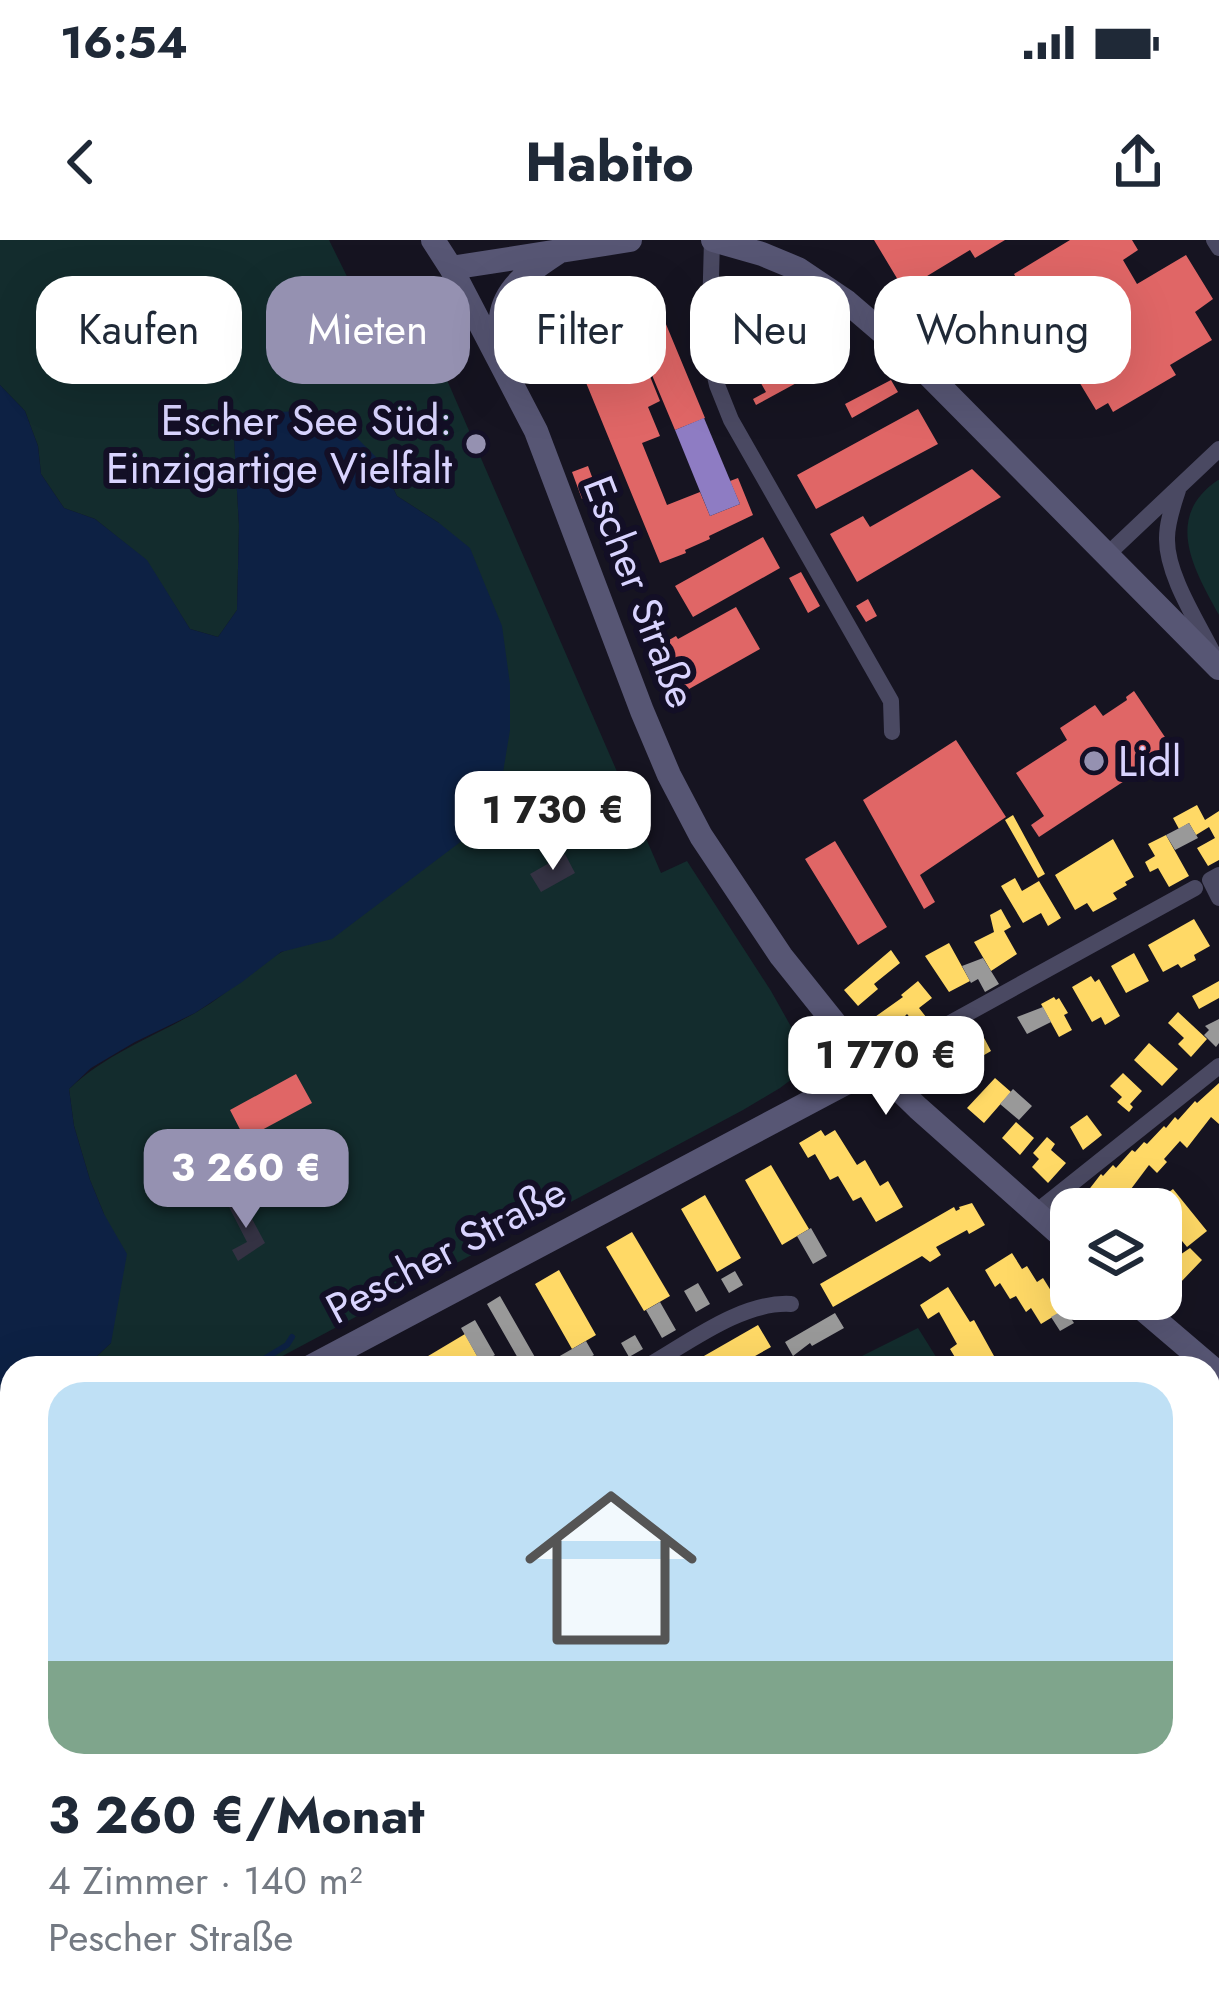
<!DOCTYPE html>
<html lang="de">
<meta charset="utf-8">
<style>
body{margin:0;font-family:Jost,sans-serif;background:#f6f6f7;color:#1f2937;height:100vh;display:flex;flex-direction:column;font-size:45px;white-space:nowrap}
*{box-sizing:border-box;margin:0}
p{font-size:39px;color:#747a83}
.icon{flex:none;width:66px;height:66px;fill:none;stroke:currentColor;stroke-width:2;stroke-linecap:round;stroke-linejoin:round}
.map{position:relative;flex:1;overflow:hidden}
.details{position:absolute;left:0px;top:1116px;width:1221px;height:660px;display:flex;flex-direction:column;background:#fff;border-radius:36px 36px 0 0;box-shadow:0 12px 48px #0002}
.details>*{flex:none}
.hud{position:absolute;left:36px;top:36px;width:1149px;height:108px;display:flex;gap:24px}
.controls{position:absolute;left:1050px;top:948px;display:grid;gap:24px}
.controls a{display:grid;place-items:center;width:132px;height:132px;border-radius:24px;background:#fff;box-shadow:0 12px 48px #0002;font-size:60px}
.price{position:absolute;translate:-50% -102px;padding:0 27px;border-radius:24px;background:#fff;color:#222;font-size:39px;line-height:78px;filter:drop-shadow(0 3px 6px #0008)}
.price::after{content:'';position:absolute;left:50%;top:72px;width:36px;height:27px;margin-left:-18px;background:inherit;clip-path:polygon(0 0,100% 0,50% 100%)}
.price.selected{background:#9591b1;color:#fff}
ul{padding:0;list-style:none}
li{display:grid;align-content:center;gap:24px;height:636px;padding:0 48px}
li span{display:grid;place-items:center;height:372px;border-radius:36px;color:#555}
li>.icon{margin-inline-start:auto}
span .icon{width:216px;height:216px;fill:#fffc;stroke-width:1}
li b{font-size:51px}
.tag{padding:0 42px;border-radius:36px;background:#fff;box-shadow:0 12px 48px #0002;font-size:42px;line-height:108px}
.tag.selected{background:#9591b1;color:#fff}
.status{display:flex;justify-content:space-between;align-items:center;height:84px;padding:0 60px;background:#fff;direction:ltr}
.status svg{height:33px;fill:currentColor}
header{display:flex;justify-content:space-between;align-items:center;height:156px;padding:0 48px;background:#fff;font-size:54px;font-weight:700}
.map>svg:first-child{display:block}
.green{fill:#132c2d}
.water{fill:#0d2144}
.homes{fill:#ffd966}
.shops{fill:#e06666}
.offices{fill:#8e7cc3}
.public{fill:#76a5af}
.industry{fill:#999}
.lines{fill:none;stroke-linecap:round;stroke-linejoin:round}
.stream{stroke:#0d2144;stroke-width:6}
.building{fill:#343243}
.street{stroke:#4a4962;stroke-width:16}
.secondary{stroke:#575674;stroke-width:24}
.poi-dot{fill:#9591b1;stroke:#130f26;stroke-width:4.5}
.labels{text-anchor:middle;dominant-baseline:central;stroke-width:12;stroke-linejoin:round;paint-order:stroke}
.poi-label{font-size:42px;fill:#d9d4ff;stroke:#130f26;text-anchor:end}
.street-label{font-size:42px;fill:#d9d4ff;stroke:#130f26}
</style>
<div class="status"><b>16:54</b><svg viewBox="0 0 49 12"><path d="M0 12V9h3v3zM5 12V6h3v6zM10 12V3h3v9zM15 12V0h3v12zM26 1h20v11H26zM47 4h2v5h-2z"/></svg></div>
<header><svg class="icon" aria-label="back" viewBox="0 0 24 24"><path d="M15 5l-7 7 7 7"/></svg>Habito<svg class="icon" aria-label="share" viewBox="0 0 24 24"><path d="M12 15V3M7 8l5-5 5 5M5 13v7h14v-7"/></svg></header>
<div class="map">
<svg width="1219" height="1776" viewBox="0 0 1219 1776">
<rect width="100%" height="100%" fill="#161421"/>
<path class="green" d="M0,0H329L374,91L434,110L661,633L687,621L771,751L812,824L780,848L743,870L260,1128H84L111,1103L104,974L90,940L74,886L69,849C106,814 151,798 195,773C225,756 250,731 278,714C293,705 315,703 332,698L439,283L397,256L380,221L234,198L239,286L237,370L218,397L190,389L146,320L95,279L64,268L41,234L38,206L25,171L0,145Z
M1218,240H1219V375C1194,330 1163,277 1218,240Z
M918,1088L943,1128H838Z
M12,1163V1262L0,1268V1170Z
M1219,1386V1776H1147L1140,1764H1209V1392Z"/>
<path class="water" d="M0,145L25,171L38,206L41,234L64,268L95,279L147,320L190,389L218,397L237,370L239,286L234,198L254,173L301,171L346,187L380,221L397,256L439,283L470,308L502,386L510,444V490L496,575L332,699L281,712L242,742L195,773L135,802L91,828L69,849L74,886L90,940L104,974L127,1014L111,1103L84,1128H12V1163L0,1170Z"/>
<path class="homes" d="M1197,565L1205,580L1219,571V620L1208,626L1197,608L1215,598L1209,587L1196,595L1189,583L1179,589L1173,578Z
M1013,575L1045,634L1038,638L1005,580Z
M1166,595L1189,636L1169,647L1158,628L1150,632L1145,622L1155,616L1148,604Z
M1113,599L1134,637L1125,642L1127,645L1113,653L1117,659L1093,672L1087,663L1075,670L1055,635Z
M1015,638L1022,651L1039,641L1061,678L1048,686L1041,673L1023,683L1001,646Z
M1001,669L1011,687L1004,691L1017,714L991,731L974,702L994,692L990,675Z
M1194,679L1210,706L1194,715L1196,720L1181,728L1178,724L1163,732L1148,705Z
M949,703L970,741L949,752L925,716Z
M891,710L900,723L874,744L878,749L858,766L844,750Z
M1134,713L1149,741L1126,753L1111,726Z
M1091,736L1095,742L1099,739L1120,776L1105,785L1101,777L1092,782L1072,747Z
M918,741L932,758L919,768L930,782L919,788L907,774L901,780L903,782L880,801L871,790L877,785L872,779L903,757L901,755Z
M1219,741V758L1199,769L1192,756Z
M1054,757L1056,760L1059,758L1068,773L1064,775L1072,790L1059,797L1041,764Z
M1178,772L1207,799L1191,817L1178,804L1184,798L1168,783Z
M983,796L991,811L967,825L965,822L962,824L968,834L943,848L931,825Z
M1149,803L1178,829L1162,846L1134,820Z
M1123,833L1142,851L1130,864L1133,867L1129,872L1117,862L1122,857L1110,846Z
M995,838L1011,852L984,883L967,868Z
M1219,843V884L1211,877L1187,908L1180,901L1164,919L1167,922L1157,933L1149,925L1125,957L1117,950L1102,967L1092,959L1082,969L1077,965L1101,934L1103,936L1113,925L1116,928L1132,910L1135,912L1144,902L1147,904L1164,886L1166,888L1175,877L1178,880L1195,861L1197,863Z
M1087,875L1102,895L1083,910L1070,887Z
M1016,882L1034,898L1020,915L1002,898Z
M821,890L825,896L835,890L857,925L865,920L880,946L888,941L903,967L876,982L861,957L853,961L838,936L830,940L815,914L808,918L799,903Z
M1047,897L1055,904L1051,910L1066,923L1048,943L1032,927L1039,919L1033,913Z
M771,925L809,989L782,1005L745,940Z
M1173,949L1207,991L1187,1007L1163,978L1161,979V969H1147Z
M705,955L741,1018L717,1032L681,969Z
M972,963L985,985L969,994L967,990L936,1007L941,1015L930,1022L922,1016L833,1067L820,1044L954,967L956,971L960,969L959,967Z
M632,992L670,1056L644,1071L606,1007Z
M1190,1008L1202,1020L1179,1044L1175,1040L1161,1054V1026L1167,1032L1174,1019Z
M1012,1013L1022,1029L1027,1026L1037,1042L1043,1038L1053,1054L1059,1051L1069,1067L1041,1084L1031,1068L1026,1072L1016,1056L1010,1059L1000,1043L995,1047L985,1030Z
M559,1030L596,1095L572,1109L535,1044Z
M948,1047L970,1082L974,1080L994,1116L977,1126L971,1117L959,1124L950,1109L957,1104L939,1072L928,1079L920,1065Z
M758,1085L771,1107L741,1124L743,1128H683Z
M465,1094L481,1123L472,1128H408Z
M1219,1346V1379L1209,1385V1351Z
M0,1355L12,1377V1423L0,1400Z
M0,1625L11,1642L12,1703L0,1682Z
M12,1728V1760L0,1767V1737Z
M422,1764H456L450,1768L455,1776H429Z
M564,1764H597L603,1776H570Z
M878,1764H925L932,1776H888Z"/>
<path class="shops" d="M874,0H1005L975,18L970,10L904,50Z
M1070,0H1132L1138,10L1123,20L1137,44L1186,15L1213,59L1195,72L1212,100L1170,125L1176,135L1113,172L1108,163L1096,170L1014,34Z
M761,43L792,55L797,64L768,81L781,105L814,86L835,122L756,165L753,159L766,152L736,99L743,95L738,86L743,53Z
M658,65L705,178L675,190L649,128L647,129L660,161L648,167L660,196L642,203L667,265L700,252L710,276L740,264L730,241L738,238L753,275L709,296L710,299L685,310L686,313L660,323L571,106L551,114L547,104L542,106L533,82L558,72L570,101Z
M891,140L898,152L852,178L845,164Z
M918,169L938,204L816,269L797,235Z
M588,226L598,253L582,259L572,232Z
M972,229L1001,257L857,342L830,294L863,276L870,287Z
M763,297L780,328L693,377L675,346Z
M801,332L820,366L808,373L789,338Z
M868,359L877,376L866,382L856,366Z
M736,367L760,409L666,462L648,412L676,396L678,399Z
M1134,451L1173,509L1039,597L1031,585L1044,576L1016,533L1067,500L1060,488L1095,465L1103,476L1127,460L1126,457Z
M956,500L1006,577L920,635L935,662L924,669L863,560Z
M835,601L887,687L858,705L805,619Z
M296,834L312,863L245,899L230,870Z
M1209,1266L1219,1282V1295L1209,1301Z"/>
<path class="offices" d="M704,178L740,264L710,276L675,190Z"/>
<path class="public" d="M828,1764H863L867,1770L857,1776H814L813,1773Z"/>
<path class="industry" d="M1189,583L1198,598L1175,610L1166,595Z
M983,718L999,744L985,752L978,739L971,743L962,726Z
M1043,767L1051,782L1027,794L1017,777Z
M1219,779V803L1216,807L1204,795L1209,790L1205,786Z
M1013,849L1032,866L1019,880L1000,864Z
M811,988L827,1016L813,1024L797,996Z
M735,1031L743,1045L729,1053L721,1039Z
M698,1043L710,1064L696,1072L684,1051Z
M500,1056L536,1119L523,1127L487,1064Z
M660,1062L676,1090L662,1098L646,1070Z
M1065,1069L1074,1083L1060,1091L1051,1077Z
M835,1073L844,1088L812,1106L810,1103L793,1116L785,1102Z
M475,1080L495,1115L481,1123L461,1088Z
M635,1095L643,1109L629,1117L621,1103Z
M586,1101L594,1115L571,1128H554L551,1121Z"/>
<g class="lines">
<path class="stream" d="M249,1128L287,1105L292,1097
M0,1258L12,1251"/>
</g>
<path class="building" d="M565,614L575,633L541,652L530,634Z
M242,960L265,1003L238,1021L232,1010L247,1002L229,967Z"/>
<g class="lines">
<path class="street" d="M712,0L709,111L717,145L731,180L891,461L892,492
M1214,0L1219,8
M1178,250C1173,266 1167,282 1167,298C1166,335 1199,384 1215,417
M1108,314L1219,209
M1219,635L1210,640L1219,658
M874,825L1195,648
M1036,972L1219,826
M644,1128C687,1104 741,1061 791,1064
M0,1548L12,1536
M303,1764L307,1776
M255,1776L278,1764
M684,1776L702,1764"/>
<path class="secondary" d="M433,0L451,28L536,191L642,471L669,535L701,596L781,716L849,801L918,868L1071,1004
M713,0L762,14L798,29L847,62L910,116L1219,428
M451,28L630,0
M503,116C502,104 499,89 501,77C505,46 533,29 557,13
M1131,1059L1219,1134
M308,1128L844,844L874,825
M0,1292L12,1286"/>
</g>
<g class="poi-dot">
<circle cx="476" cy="204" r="12"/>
<circle cx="1094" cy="521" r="12"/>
</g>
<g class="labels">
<g class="poi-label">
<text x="452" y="180">Escher See Süd:<tspan x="452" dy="48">Einzigartige Vielfalt</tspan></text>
<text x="1118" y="521" text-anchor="start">Lidl</text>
</g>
<g class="street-label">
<text transform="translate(640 352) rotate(69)">Escher Straße</text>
<text transform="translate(446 1010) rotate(-28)">Pescher Straße</text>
</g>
</g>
</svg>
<div class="controls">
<a><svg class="icon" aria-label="layers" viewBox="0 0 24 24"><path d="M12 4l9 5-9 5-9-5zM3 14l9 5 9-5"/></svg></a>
</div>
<b class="price" style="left:553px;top:633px">1 730 €</b>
<b class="price" style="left:886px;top:878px">1 770 €</b>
<b class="price selected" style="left:246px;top:991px">3 260 €</b>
<div class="hud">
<a class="tag">Kaufen</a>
<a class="tag selected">Mieten</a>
<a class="tag">Filter</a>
<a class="tag">Neu</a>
<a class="tag">Wohnung</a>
</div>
<section class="details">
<ul>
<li><span style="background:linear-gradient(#bfe0f5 75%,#7fa58c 0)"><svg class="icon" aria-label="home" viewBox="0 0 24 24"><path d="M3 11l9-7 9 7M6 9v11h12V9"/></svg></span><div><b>3 260 €/Monat</b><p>4 Zimmer · 140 m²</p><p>Pescher Straße</p></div></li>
</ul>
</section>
</div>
